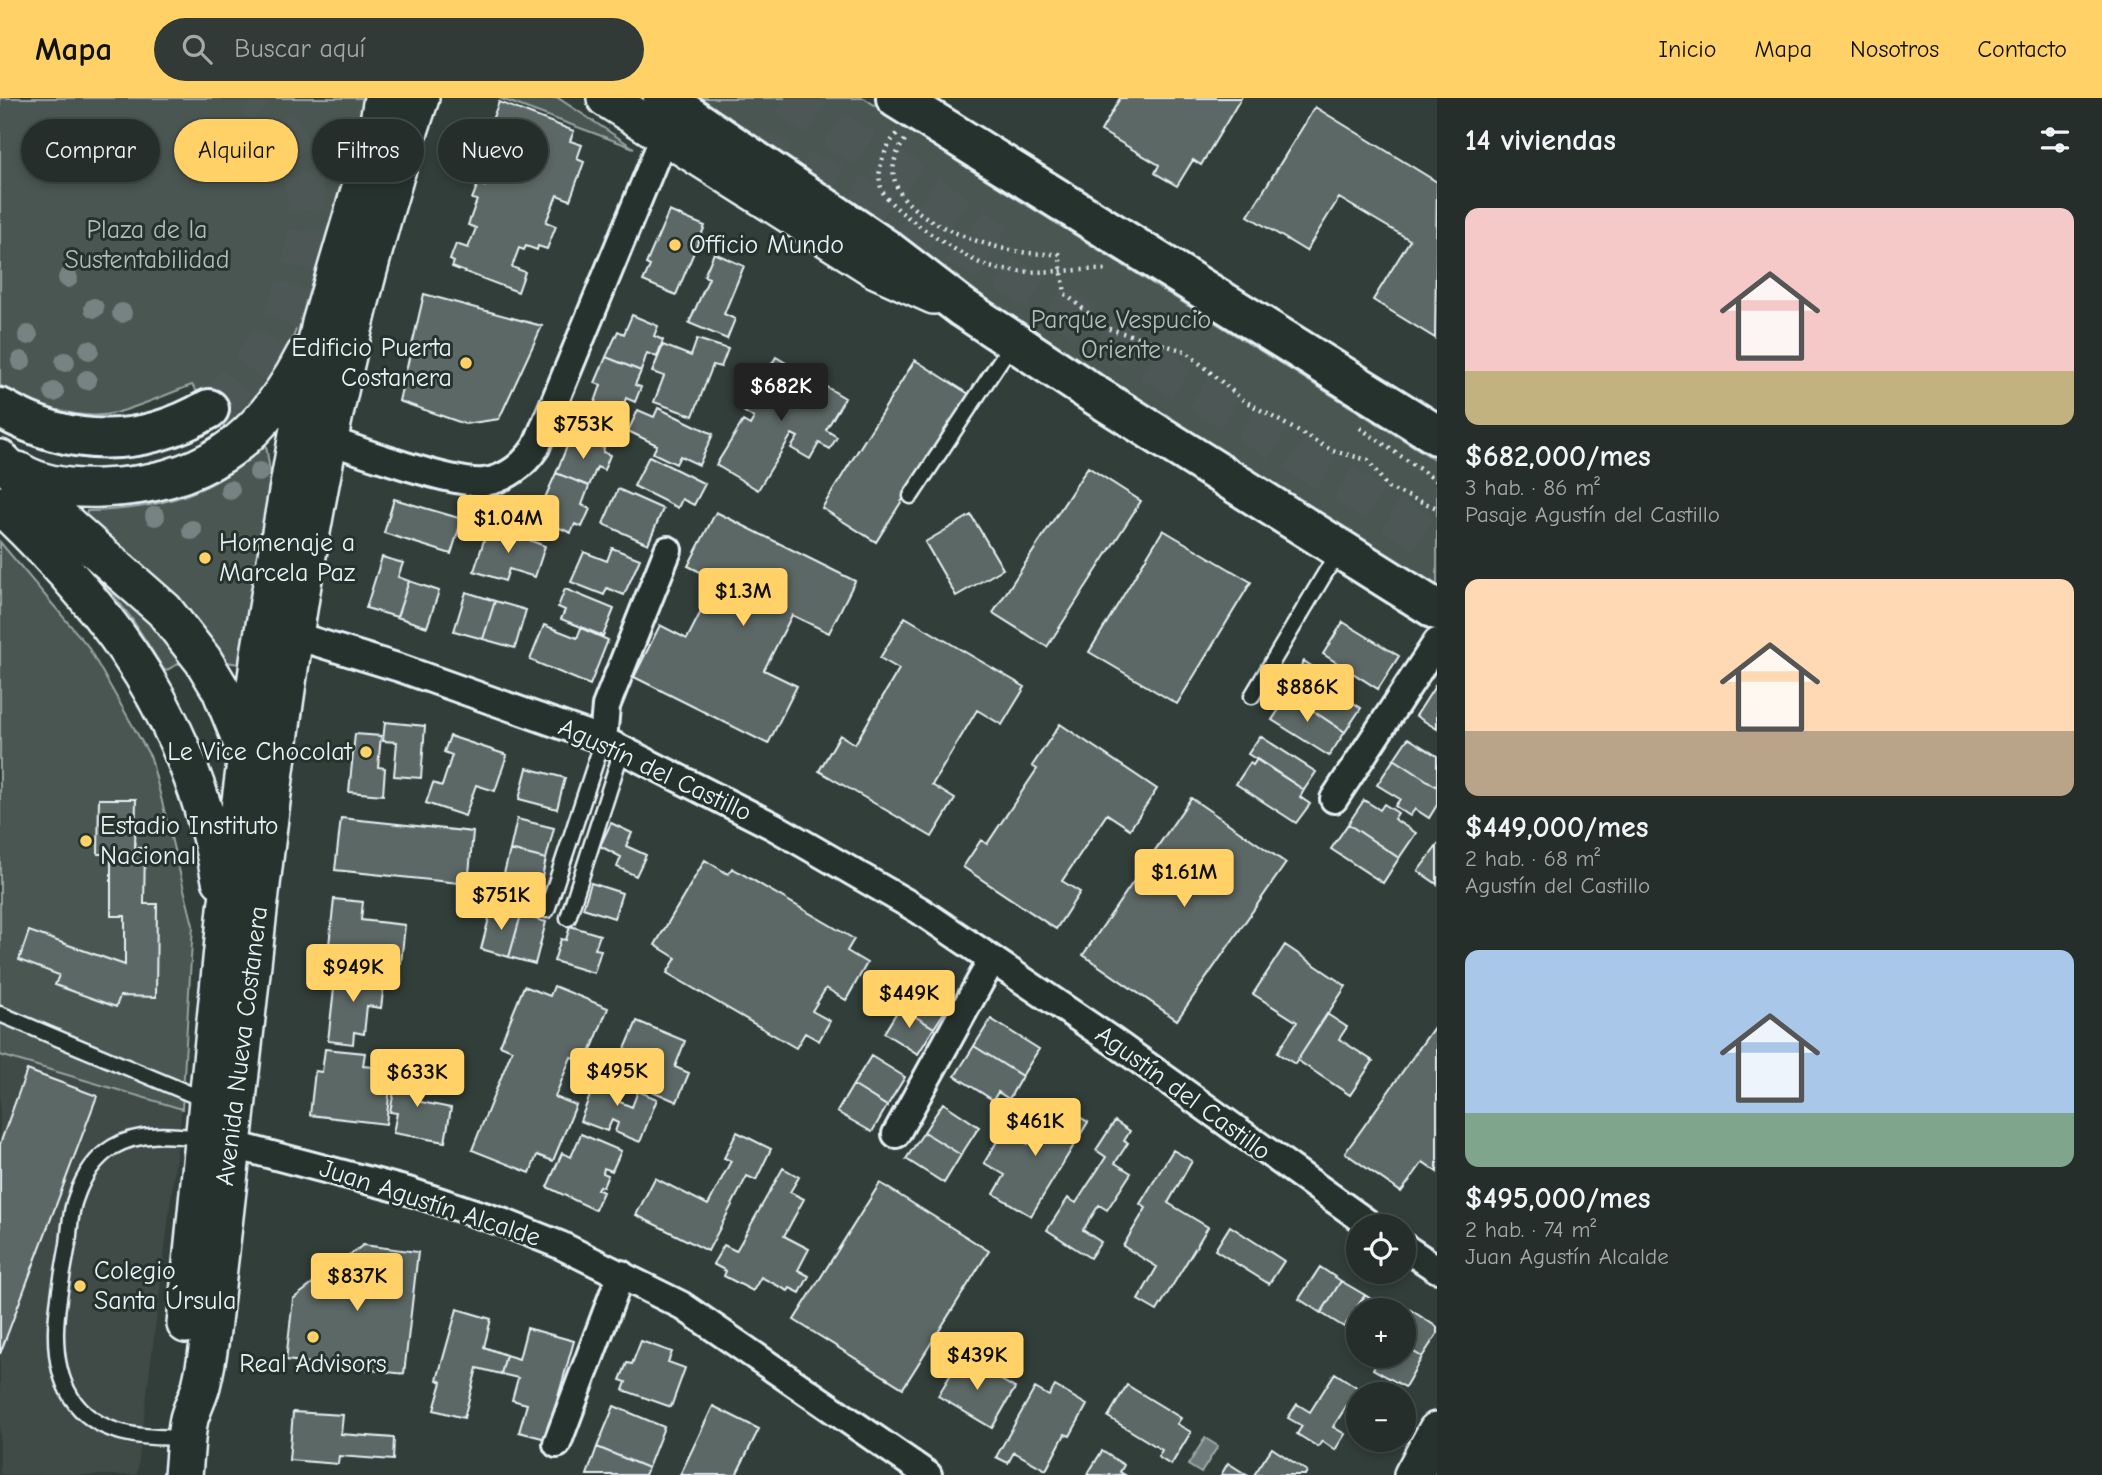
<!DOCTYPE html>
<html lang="es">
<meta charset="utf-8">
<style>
body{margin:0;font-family:"Comic Neue",sans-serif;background:#323a37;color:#f1f3f6;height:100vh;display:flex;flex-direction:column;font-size:26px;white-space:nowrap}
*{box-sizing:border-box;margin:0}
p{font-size:23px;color:#a4a8a9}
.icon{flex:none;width:38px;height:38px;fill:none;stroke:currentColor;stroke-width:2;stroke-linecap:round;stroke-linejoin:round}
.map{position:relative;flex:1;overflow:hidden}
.sheet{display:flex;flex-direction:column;background:#262e2b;width:665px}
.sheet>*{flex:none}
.hud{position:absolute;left:21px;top:21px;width:665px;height:63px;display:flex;gap:14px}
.tools{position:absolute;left:1346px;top:1116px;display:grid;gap:14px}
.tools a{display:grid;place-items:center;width:70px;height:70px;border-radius:50%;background:#262e2b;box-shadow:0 4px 10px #0003,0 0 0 2px #424a47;font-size:35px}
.price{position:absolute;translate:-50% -60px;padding:0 16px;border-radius:7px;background:#ffd166;color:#111;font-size:23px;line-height:46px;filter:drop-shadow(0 2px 4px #0008)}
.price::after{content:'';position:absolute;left:50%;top:42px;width:21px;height:16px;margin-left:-10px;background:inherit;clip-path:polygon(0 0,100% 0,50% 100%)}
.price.on{background:#222;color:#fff}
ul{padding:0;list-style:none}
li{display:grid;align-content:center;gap:14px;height:371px;padding:0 28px}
li span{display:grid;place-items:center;height:217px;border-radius:14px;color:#555}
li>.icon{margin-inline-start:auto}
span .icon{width:126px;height:126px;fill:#fffc;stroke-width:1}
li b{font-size:30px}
h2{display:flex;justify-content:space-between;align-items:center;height:84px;padding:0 28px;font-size:30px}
.chip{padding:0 24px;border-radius:32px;background:#262e2b;box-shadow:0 4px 10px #0003,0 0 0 2px #424a47;font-size:24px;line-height:63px}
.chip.on{background:#ffd166;color:#111}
header{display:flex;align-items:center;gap:42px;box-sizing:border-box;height:98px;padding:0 35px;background:#ffd166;color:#111}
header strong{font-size:33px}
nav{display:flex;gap:38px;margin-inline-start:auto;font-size:24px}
.search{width:490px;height:63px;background:#323a37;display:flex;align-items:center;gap:18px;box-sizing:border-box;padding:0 24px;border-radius:38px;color:#a4a8a9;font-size:26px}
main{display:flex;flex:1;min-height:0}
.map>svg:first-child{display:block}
.built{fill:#3f4b46}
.green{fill:#495651;stroke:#98a4a4;stroke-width:2}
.water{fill:#6d7978;stroke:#9ea9ab;stroke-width:2}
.building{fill:#5c6865;stroke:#e8f1f8;stroke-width:2}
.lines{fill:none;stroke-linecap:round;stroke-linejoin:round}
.highway-tunnel{stroke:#4d5956;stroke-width:38;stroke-dasharray:38 19;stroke-linecap:butt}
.lane-casing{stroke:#e8f1f8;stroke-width:19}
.street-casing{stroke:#e8f1f8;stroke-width:32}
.secondary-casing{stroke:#e8f1f8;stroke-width:42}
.primary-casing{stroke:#e8f1f8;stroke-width:44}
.highway-casing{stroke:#e8f1f8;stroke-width:44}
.path{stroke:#e8f1f8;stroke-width:4.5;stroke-dasharray:2 5;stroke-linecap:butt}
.lane{stroke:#26332d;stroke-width:14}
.street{stroke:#26332d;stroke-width:26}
.secondary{stroke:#26332d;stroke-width:37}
.primary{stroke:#26332d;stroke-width:38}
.highway{stroke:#26332d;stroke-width:38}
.tree{fill:#778382}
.poi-dot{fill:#ffd166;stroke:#26332d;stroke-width:2.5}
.labels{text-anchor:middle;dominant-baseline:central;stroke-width:6;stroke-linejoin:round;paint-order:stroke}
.park-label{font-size:26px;fill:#b0bbbe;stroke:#26332d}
.poi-label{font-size:26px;fill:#e8f1f8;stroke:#26332d;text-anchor:start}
.street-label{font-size:26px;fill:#e8f1f8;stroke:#26332d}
</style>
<header>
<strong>Mapa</strong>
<div class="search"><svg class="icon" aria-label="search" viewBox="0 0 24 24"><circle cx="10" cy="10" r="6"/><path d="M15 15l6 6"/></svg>Buscar aquí</div>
<nav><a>Inicio</a><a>Mapa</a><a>Nosotros</a><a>Contacto</a></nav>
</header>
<main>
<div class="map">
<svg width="1437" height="1377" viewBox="0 0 1437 1377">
<rect width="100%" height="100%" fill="#323e39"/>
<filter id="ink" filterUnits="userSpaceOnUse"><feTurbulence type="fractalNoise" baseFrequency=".0143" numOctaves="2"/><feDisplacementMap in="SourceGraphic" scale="14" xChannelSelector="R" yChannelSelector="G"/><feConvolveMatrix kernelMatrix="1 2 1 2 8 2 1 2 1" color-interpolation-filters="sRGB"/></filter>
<g filter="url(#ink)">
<path class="built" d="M0,957L182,1011L137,1377H0Z"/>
<path class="green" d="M0,0H366C363,61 334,123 314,180C302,214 292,250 273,280C260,300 244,317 227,333L192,287C167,296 141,308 115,315C82,324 26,306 0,287Z
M499,0H558L634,50Z
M696,0H864L958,64L1437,363V505L1091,290Z
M266,347L271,380L248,524L245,567L221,563L85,422L87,413C158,412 213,396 266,347Z
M0,444L87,547L151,660L193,827L182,1011L0,957Z
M94,472L190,560L165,573L132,521Z"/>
<path class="water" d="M1205,1340L1218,1348L1201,1375L1188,1367Z"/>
<path class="building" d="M1120,0H1241L1201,67L1193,62L1177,88L1155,75L1159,67L1101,33Z
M499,4L574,33L570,43L582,47L577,61L584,64L570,102L557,97L546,124L556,128L547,151L538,148L537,152L526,148L524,152L519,150L512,169L525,174L518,194L452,169L454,164L450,162L456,146L468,150L476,130L468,127L477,102L472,101L478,86L485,88L490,74L485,72L491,55L487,53L494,34L488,32Z
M1315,9L1437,84L1435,240L1373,202L1410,142L1339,100L1306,153L1248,118Z
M669,113L705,128L676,197L643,183L650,168L646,166Z
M714,155L744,168L724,216L735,221L727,241L689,225L709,180L704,178Z
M424,196L542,228L499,321L465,326L399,303Z
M632,217L658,228L654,238L663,242L657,259L647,255L641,273L606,259L618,233L624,236Z
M697,241L728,251L721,269L713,267L693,318L654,304L664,278L652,274L663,247L691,258Z
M606,259L641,273L635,287L641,289L635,304L626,300L619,318L594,307L601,287L595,285Z
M776,259L845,300L826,332L837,339L830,351L819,345L810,361L791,350L798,339L792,336L758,392L716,367L743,323L750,327L754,320L743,313Z
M915,262L969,296L876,444L822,410Z
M658,310L713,336L699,367L680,358L676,366L653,355L657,347L628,333L638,312L654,319Z
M578,339L604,350L603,354L610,357L604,372L597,369L589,388L556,375L568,346L574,348Z
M649,358L705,386L694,407L682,401L678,410L634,388Z
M1088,369L1141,403L1047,549L993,515Z
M556,375L589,388L582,407L590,411L582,429L575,426L571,435L541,422L549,404L544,402Z
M618,391L663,411L648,446L603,426Z
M394,401L462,421L451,456L384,435Z
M716,414L855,483L829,535L792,517L764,572L797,588L768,646L634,579L660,527L687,541L717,482L688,468Z
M971,417L1003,471L956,498L925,444Z
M489,427L545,448L535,479L509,471L505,483L474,473Z
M1163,432L1251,484L1177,606L1089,554Z
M612,450L640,461L624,497L607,490L604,497L571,484L584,454L607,463Z
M382,459L403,465L398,479L409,483L397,519L366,510Z
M409,483L439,493L427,529L397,519Z
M565,491L614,511L603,538L561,521L565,512L558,509Z
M466,494L495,503L483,541L454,533Z
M495,503L526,512L515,550L483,541Z
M905,519L1025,589L1002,627L977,612L932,687L955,701L932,739L819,673L840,637L855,646L899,571L880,560Z
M1343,524L1399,558L1378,591L1323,556Z
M544,527L577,540L581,530L608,542L590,587L530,562Z
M1304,563L1319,573L1315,579L1361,610L1345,634L1283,593Z
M1437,585V631L1416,618Z
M1283,593L1345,634L1329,658L1272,622L1280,610L1274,606Z
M385,624L425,628L421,680L394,678L397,644L383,643Z
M1060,626L1157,691L1130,731L1107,716L1062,783L1080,794L1056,831L963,769L981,742L987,746L1037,671L1032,668Z
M355,636L381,638L378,669L385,670L383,697L349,694Z
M450,638L507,657L495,693L476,687L465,718L426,705L433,685L442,688L452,657L444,654Z
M1260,638L1316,674L1304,692L1248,656Z
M1408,640L1437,658V689L1394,661Z
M1257,661L1304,692L1300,699L1310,706L1296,725L1236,686L1250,665L1253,667Z
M1394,661L1437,689V707L1429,720L1415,711L1410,718L1395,708L1400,701L1377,687Z
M527,670L565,680L557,711L519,701Z
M1191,700L1286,765L1177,922L1083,857Z
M99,701H136L135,750H145L144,806H157L156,899L120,898L116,909L55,887L59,877L19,862L29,833L125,867V818H111V756H98Z
M1364,702L1380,712L1384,706L1398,715L1394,721L1416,735L1399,760L1348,726Z
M341,720L473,734L468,786L335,772Z
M517,721L554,730L546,761L510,752Z
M611,725L632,735L626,748L646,757L636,778L617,769L621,759L600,748Z
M1348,726L1399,760L1383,785L1331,751Z
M1437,748V786L1418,773Z
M510,752L546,761L539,792L502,783Z
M705,762L728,776L732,770L854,841L847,853L867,865L846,902L826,890L812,913L830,923L819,943L805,935L796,950L667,875L676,860L655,847Z
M591,785L622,795L614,820L583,810Z
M334,801L363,804L361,822L405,827L401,865L328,856Z
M492,809L521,817L509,859L481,851Z
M521,817L546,824L535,866L509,859Z
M570,828L600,837L595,851L601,852L594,875L554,863L561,841L566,842Z
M1285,847L1346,888L1295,966L1277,955L1297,924L1253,896Z
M336,873L385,878L381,910L367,908L364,936L354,934L353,946L328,943Z
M909,876L952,902L934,930L891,904Z
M524,888L550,898L554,888L608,910L586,965L571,959L555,999L576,1007L553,1063L537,1057L530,1075L472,1052L512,952L500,947Z
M900,909L934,930L918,956L884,935Z
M1327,916L1347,929L1339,941L1373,963L1350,997L1297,962Z
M991,921L1039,951L1022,978L974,948Z
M637,923L685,943L675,969L689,975L677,1004L645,990L649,979L618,967Z
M1437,925V1074L1423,1064L1401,1094L1345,1055Z
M974,948L1022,978L1009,1001L998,994L993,1002L955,978Z
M325,951L365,955L363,968L392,971L386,1026L310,1017L315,973L322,974Z
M871,958L905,979L887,1008L853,987Z
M399,967L422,972L416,1003L451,1010L445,1044L393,1035L397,1015L390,1014Z
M27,972L97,998L0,1256V1046Z
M600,972L623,981L615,1002L632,1009L638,993L657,1001L640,1044L615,1034L618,1025L612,1022L607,1033L580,1023Z
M853,987L887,1008L872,1034L837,1014Z
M1054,1004L1088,1024L1031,1118L994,1096L1005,1077L984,1065L1004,1032L1028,1046Z
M943,1005L979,1029L961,1057L924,1034Z
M1115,1023L1130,1033L1124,1043L1128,1045L1115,1065L1131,1075L1107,1112L1099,1107L1083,1132L1101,1144L1090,1160L1047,1132L1068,1100L1076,1105L1106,1059L1096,1052Z
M737,1034L771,1051L756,1082L747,1078L708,1153L636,1117L655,1080L708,1107L731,1063L724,1060Z
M924,1034L961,1057L944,1085L906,1061Z
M581,1036L621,1053L612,1073L604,1070L603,1075L608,1077L603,1089L599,1088L597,1091L603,1094L595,1112L547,1089L562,1055L571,1059Z
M1173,1052L1192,1063L1168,1105L1208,1129L1157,1213L1138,1202L1157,1169L1123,1148L1146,1110L1140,1106Z
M783,1070L799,1079L790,1094L804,1101L784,1138L809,1151L798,1172L809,1178L800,1195L790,1190L788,1193L761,1179L753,1193L724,1178L726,1173L713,1166L724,1147L736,1153Z
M880,1085L989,1153L903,1290L794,1222Z
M1230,1128L1284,1163L1269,1186L1215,1152Z
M363,1147L418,1154L404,1276L286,1262L293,1201Z
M1320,1169L1341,1183L1321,1215L1299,1201Z
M1341,1183L1365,1197L1344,1229L1321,1215Z
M1365,1197L1386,1211L1358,1213V1239L1344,1229Z
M457,1211L491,1221L484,1249L506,1257L501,1276L477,1270L464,1320L434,1312L442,1284L437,1282Z
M1409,1211L1437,1229V1236L1422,1259L1404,1248V1219Z
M527,1230L574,1243L546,1341L519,1334L527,1306L512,1302L518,1280L501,1276L506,1257L519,1261Z
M641,1243L672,1254L668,1264L685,1270L671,1309L623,1292L626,1284L620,1282L627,1265L632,1266Z
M1404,1248L1422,1259L1405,1289L1373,1271L1380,1258H1404Z
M961,1259L1015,1290L992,1330L938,1298Z
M1335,1275L1358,1290L1333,1329L1345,1336L1335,1352L1322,1343L1318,1349L1297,1336L1302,1328L1288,1320L1297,1306L1310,1314Z
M1127,1287L1181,1320L1177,1326L1191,1334L1171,1367L1158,1359L1162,1352L1108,1319Z
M1055,1288L1087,1307L1070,1338L1065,1336L1046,1372L1014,1354L1008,1365L996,1359L1035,1290L1049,1298Z
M614,1308L664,1329L648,1370L597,1349Z
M713,1308L759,1331L736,1377H680Z
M293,1314L343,1317L341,1336L394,1340L393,1362L339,1358L338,1366L289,1362Z
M597,1349L648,1370L645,1377H587Z
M1272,1350L1307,1373L1305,1377H1254Z
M1102,1353L1124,1367L1120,1374L1125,1377H1087Z
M1228,1365L1247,1377H1221Z"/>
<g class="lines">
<path class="highway-tunnel" d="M785,0L897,72L997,144
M749,48C898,108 1033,190 1168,275C1258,332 1347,388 1437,445
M209,311C299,237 353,90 254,0"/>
<g class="lane-casing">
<path id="lane" d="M911,398L1012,245
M1252,598L1339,452
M547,812L603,642
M568,820L622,652
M0,916L205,1002
M186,1339C145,1341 95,1338 71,1299C44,1255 60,1193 68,1146C70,1131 70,1113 76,1099C83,1079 95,1060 113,1049C139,1033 174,1037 203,1040"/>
</g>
<g class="street-casing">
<path id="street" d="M326,341C358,353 455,387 484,384C506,381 524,367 536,349L665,36
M293,537L400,570L603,642L773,728L919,812L1114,944L1373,1129
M603,642L606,608L668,452
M1334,701L1437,544
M896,1036L992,862
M215,1042L408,1093L505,1125L560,1147L681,1207L928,1377
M1404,1149L1437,1171
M557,1346L621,1176"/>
</g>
<g class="secondary-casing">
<path id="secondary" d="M606,0L876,171L934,197
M0,361L72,431L164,512L203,562L221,592L245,651
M18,373C42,388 74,391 101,390C200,387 260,345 305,257
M0,407C116,517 190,622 221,782
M186,1226L227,811L260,556L298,336L321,225L377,35L383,0
M183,1377C185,1359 185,1339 189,1321C192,1310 198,1299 201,1288C211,1248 214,1203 219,1162C265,771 291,375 420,0
M1413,1377L1437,1333"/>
</g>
<g class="primary-casing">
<path id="primary" d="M663,0L886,151L963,210L1095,297L1437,512
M896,0L1437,337"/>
</g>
<g class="highway-casing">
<path id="highway" d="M0,310C69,350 140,351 209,311"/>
</g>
<path class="path" d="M897,36C884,49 873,78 884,96C896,116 967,162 990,169C1027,179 1070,170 1108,172
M905,42C856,108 975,147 1021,154C1034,156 1047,156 1059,156L1065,196L1106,230L1185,253L1243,302L1333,353L1368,362L1388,390L1437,410
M1360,330L1437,383"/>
<use href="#lane" class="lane"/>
<use href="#street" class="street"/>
<use href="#secondary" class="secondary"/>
<use href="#primary" class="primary"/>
<use href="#highway" class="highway"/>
</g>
<g class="tree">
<circle cx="106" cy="51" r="10"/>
<circle cx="68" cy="180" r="10"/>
<circle cx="94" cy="210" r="10"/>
<circle cx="122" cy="215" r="10"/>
<circle cx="28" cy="237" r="10"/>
<circle cx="89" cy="252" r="10"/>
<circle cx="21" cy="263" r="10"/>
<circle cx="65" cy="264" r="10"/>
<circle cx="87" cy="282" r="10"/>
<circle cx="54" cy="294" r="10"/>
<circle cx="259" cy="374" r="10"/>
<circle cx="230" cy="392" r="10"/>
<circle cx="155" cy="418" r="10"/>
<circle cx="192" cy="432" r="10"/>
</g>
</g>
<g class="poi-dot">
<circle cx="675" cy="147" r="7"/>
<circle cx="466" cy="265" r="7"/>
<circle cx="205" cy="460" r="7"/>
<circle cx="366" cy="654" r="7"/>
<circle cx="86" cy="743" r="7"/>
<circle cx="80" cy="1188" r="7"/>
<circle cx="313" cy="1239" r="7"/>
</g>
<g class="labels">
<g class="park-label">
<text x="147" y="132">Plaza de la<tspan x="147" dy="30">Sustentabilidad</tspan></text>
<text x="1121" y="222">Parque Vespucio<tspan x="1121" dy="30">Oriente</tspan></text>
</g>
<g class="poi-label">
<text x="689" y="147">Officio Mundo</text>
<text x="452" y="250" text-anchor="end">Edificio Puerta<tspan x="452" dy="30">Costanera</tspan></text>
<text x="219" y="445">Homenaje a<tspan x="219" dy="30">Marcela Paz</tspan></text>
<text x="352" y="654" text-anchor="end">Le Vice Chocolat</text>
<text x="100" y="728">Estadio Instituto<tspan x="100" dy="30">Nacional</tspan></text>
<text x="94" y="1173">Colegio<tspan x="94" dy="30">Santa Úrsula</tspan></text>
<text x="313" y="1266" text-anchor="middle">Real Advisors</text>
</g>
<g class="street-label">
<text transform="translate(655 672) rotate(25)">Agustín del Castillo</text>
<text transform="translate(242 948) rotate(-83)">Avenida Nueva Costanera</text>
<text transform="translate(1183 995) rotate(36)">Agustín del Castillo</text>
<text transform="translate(430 1105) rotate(18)">Juan Agustín Alcalde</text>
</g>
</g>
</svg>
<div class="tools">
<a><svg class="icon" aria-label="locate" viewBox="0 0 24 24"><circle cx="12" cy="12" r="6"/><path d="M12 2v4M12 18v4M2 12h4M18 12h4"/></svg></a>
<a>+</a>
<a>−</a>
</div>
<b class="price on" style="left:781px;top:325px">$682K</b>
<b class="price" style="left:583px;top:363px">$753K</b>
<b class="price" style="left:508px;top:457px">$1.04M</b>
<b class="price" style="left:743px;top:530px">$1.3M</b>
<b class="price" style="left:1307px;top:626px">$886K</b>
<b class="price" style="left:1184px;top:811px">$1.61M</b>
<b class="price" style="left:501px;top:834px">$751K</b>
<b class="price" style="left:353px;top:906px">$949K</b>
<b class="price" style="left:909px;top:932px">$449K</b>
<b class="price" style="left:617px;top:1010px">$495K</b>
<b class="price" style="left:417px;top:1011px">$633K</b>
<b class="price" style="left:1035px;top:1060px">$461K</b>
<b class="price" style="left:357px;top:1215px">$837K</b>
<b class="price" style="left:977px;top:1294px">$439K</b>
<div class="hud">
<a class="chip">Comprar</a>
<a class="chip on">Alquilar</a>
<a class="chip">Filtros</a>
<a class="chip">Nuevo</a>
</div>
</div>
<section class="sheet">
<h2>14 viviendas<svg class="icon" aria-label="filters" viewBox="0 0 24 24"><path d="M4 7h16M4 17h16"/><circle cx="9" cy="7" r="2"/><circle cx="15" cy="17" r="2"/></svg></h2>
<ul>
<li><span style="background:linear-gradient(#f6c9c9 75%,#c2b280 0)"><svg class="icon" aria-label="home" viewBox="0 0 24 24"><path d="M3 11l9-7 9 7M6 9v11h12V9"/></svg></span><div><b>$682,000/mes</b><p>3 hab. · 86 m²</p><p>Pasaje Agustín del Castillo</p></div></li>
<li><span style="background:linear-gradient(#ffd9b3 70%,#b9a48a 0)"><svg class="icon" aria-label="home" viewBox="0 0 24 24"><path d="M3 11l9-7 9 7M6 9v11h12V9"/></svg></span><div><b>$449,000/mes</b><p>2 hab. · 68 m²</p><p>Agustín del Castillo</p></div></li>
<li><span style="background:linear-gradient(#a9c7e8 75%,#7fa58c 0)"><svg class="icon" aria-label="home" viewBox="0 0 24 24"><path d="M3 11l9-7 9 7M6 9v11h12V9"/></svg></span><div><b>$495,000/mes</b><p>2 hab. · 74 m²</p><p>Juan Agustín Alcalde</p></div></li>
</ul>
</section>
</main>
